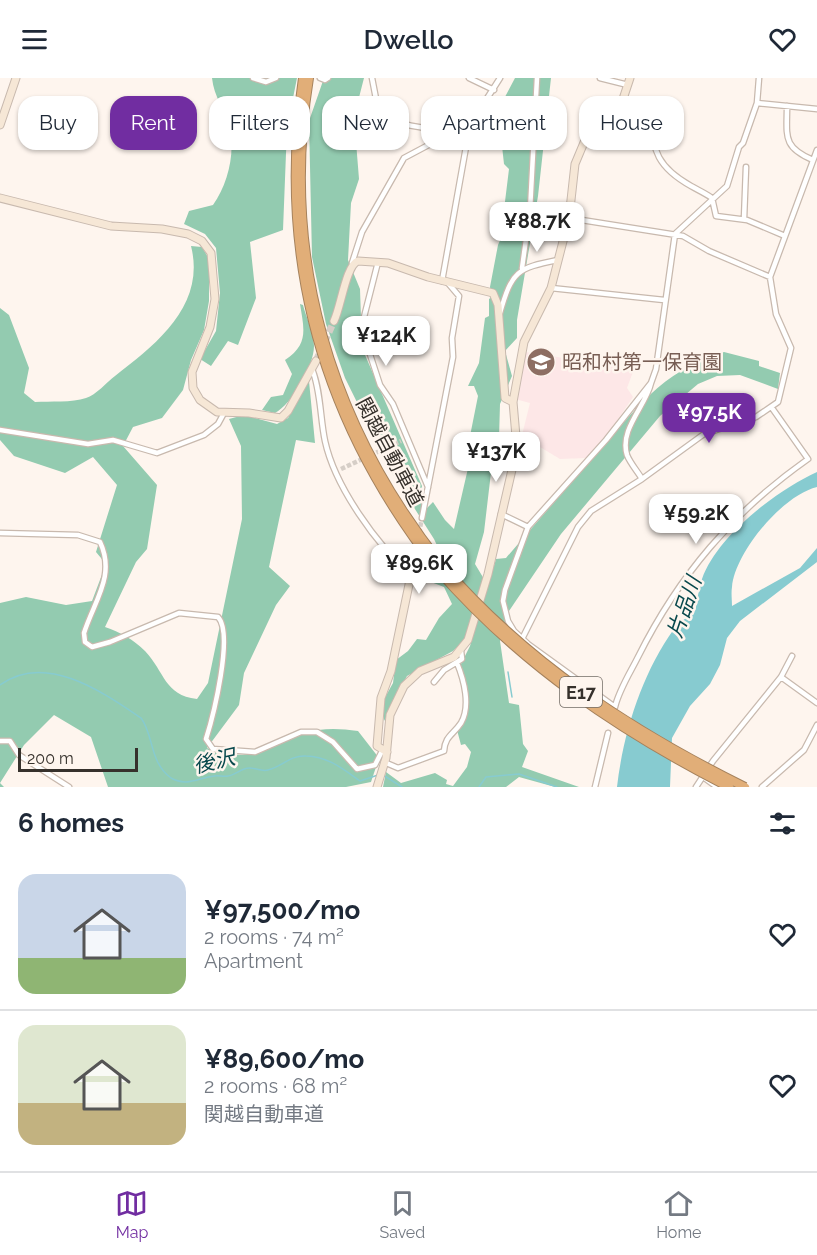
<!DOCTYPE html>
<meta charset="utf-8">
<style>
body{margin:0;font-family:Raleway,"Noto Sans JP",sans-serif;background:#f2f2f3;color:#1f2937;height:100vh;display:flex;flex-direction:column;font-size:22px;white-space:nowrap}
*{box-sizing:border-box;margin:0}
p{font-size:20px;color:#747a83}
.icon{flex:none;width:33px;height:33px;fill:none;stroke:currentColor;stroke-width:2;stroke-linecap:round;stroke-linejoin:round}
.map{position:relative;height:709px;overflow:hidden}
.drawer{display:flex;flex-direction:column;background:#fff;flex:1}
.drawer>*{flex:none}
.guide{position:absolute;left:18px;top:18px;width:782px;height:54px;display:flex;gap:12px}
.scale{position:absolute;left:18px;bottom:15px;width:120px;box-sizing:border-box;padding-left:6px;border:3px solid #36312c;border-top:0;font-size:16px;line-height:21px;white-space:nowrap;color:#36312c;-webkit-text-stroke:4px #fef5ee;paint-order:stroke}
.price{position:absolute;translate:-50% -51px;padding:0 14px;border-radius:12px;background:#fff;color:#222;font-size:20px;line-height:39px;filter:drop-shadow(0 2px 3px #0008)}
.price::after{content:'';position:absolute;left:50%;top:36px;width:18px;height:14px;margin-left:-9px;background:inherit;clip-path:polygon(0 0,100% 0,50% 100%)}
.price.active{background:#712da1;color:#fff}
ul{padding:0;list-style:none}
li{display:flex;align-items:center;gap:18px;height:150px;padding:0 18px}
li+li{border-top:2px solid #e0e1e3}
li span{display:grid;place-items:center;flex:none;width:168px;height:120px;border-radius:18px;color:#555}
li>.icon{margin-inline-start:auto}
span .icon{width:72px;height:72px;fill:#fffc;stroke-width:1}
li b{font-size:26px}
h2{display:flex;justify-content:space-between;align-items:center;height:72px;padding:0 18px;font-size:26px}
.pill{padding:0 21px;border-radius:18px;background:#fff;box-shadow:0 2px 4px #0004;font-size:21px;line-height:54px}
.pill.active{background:#712da1;color:#fff}
header{display:flex;justify-content:space-between;align-items:center;height:78px;padding:0 18px;background:#fff;font-size:27px;font-weight:600}
.dock{display:flex;justify-content:space-around;align-items:center;height:84px;border-top:2px solid #e0e1e3;background:#fff;font-size:16px;color:#747a83}
.dock a{display:grid;justify-items:center;gap:3px}
.dock .active{color:#712da1}
.map>svg:first-child{display:block}
.education{fill:#fde7e7}
.forest{fill:#93cbb0}
.water{fill:#87cbd0}
.lines{fill:none;stroke-linecap:round;stroke-linejoin:round}
.stream{stroke:#87cbd0;stroke-width:1.5}
.street-tunnel{stroke:#d6cec7;stroke-width:4.5;stroke-dasharray:4.5 2;stroke-linecap:butt}
.secondary-tunnel{stroke:#d6cec7;stroke-width:7;stroke-dasharray:7 3.5;stroke-linecap:butt}
.street-casing{stroke:#c8b9ae;stroke-width:7}
.secondary-casing{stroke:#c8b9ae;stroke-width:9}
.highway-casing{stroke:#a5825d;stroke-width:10}
.street{stroke:#fff;stroke-width:4.5}
.secondary{stroke:#f6e7d6;stroke-width:7}
.highway{stroke:#e1ae78;stroke-width:8}
.highway-bridge-casing{stroke:#a5825d;stroke-width:10;stroke-linecap:butt}
.highway-bridge{stroke:#e1ae78;stroke-width:8}
.labels{text-anchor:middle;dominant-baseline:central;stroke-width:5;stroke-linejoin:round;paint-order:stroke}
.shield{fill:#fef5ee;stroke:#726c66;stroke-width:1.5}
.shield-label{font-size:18px;font-weight:bold;fill:#36312c}
.education-label{font-size:20px;fill:#785e54;stroke:#fef5ee;text-anchor:start}
.street-label{font-size:20px;fill:#36312c;stroke:#fef5ee}
.water-label{font-size:21px;font-style:italic;fill:#08484c;stroke:#fef5ee}
</style>
<header><svg class="icon" aria-label="menu" viewBox="0 0 24 24"><path d="M4 6h16M4 12h16M4 18h16"/></svg>Dwello<svg class="icon" aria-label="heart" viewBox="0 0 24 24"><path d="M12 20l-8-8c-3-5 5-10 8-4 3-6 11-1 8 4z"/></svg></header>
<div class="map">
<svg width="817" height="709" viewBox="0 0 817 709">
<rect width="100%" height="100%" fill="#fef5ee"/>
<path class="education" d="M525,274L634,291L627,310L633,319L608,356L586,380L560,381L540,369L520,365L530,325L515,321Z"/>
<path class="forest" d="M212,0H297L287,50L283,152L250,164L256,220L238,267L228,263L211,288L200,281L216,253L220,215L216,170L205,156L184,146L189,133L213,127C228,106 236,74 229,48C224,30 214,19 212,0Z
M324,0H364L354,39L359,101L351,125L348,182L360,211L362,270L422,408L420,420L427,430L433,424L445,442L454,451L469,386L467,373L478,318L474,308H468L479,285L485,240L489,238V221L492,219L490,209L498,167L506,149L502,148L509,91L504,86L498,32L515,0H551L538,118L517,242V260L505,273L512,298L500,326L499,360L492,386L484,454L475,486L484,501L465,562L453,573L407,598L384,643L383,623L393,605L396,582L408,573L417,561L426,562L439,540L452,526L444,509L418,499L416,488L424,481L430,491L443,480L434,461L392,395L345,300L326,246L312,179L309,43Z
M191,168L202,169L209,181V223L204,252L191,282L183,312L162,340L133,349L123,368L157,407L147,471L136,484L105,549C120,554 133,561 145,573C165,594 164,617 197,621L208,605L242,441L241,368L229,341L244,337L277,346L288,340L309,303L315,365L296,362L269,489L290,508L276,527L244,595L239,627L207,670C253,688 264,666 302,655C322,650 338,650 358,653L379,680L371,704L346,709H108L91,659L54,637L24,667L0,705L4,709H0V525L26,519L66,527L92,523L106,486L96,474L117,407L93,379L65,395L14,378L0,362V230L9,237L29,290L24,315L35,324C50,323 72,325 86,320C96,317 107,304 115,298C157,266 206,227 191,168Z
M300,226L303,227C306,239 314,255 314,268C314,288 292,326 275,335L262,332L271,319L283,317L292,296L285,282C309,266 304,251 300,226Z
M724,274L759,283V288L780,295L778,311L740,297L717,298L698,306L660,338L561,456L509,533L500,563L509,625L519,627L523,666L528,673L522,689L579,709H555L519,699L506,709H383L386,694L401,705L435,695L447,702L446,706L453,708L467,689L471,674L465,666L461,667L457,652L462,647L466,609L460,588L470,568L496,481L506,480C535,446 564,413 594,379C637,331 658,295 724,274Z"/>
<path class="water" d="M817,394V409C783,417 735,474 732,509C731,515 732,522 732,528L800,490L817,470V484L740,543L727,560L720,587L710,606L690,628L672,660L670,709H617C623,656 642,595 674,551C679,544 688,539 695,533C698,523 698,511 702,501C717,458 777,412 817,394Z"/>
<g class="lines">
<path class="stream" d="M508,594L512,619
M0,607C45,574 101,613 141,640C154,657 149,684 171,700C187,709 198,700 214,698C219,697 223,699 228,698C235,697 242,690 249,690C256,690 262,694 268,692C282,689 290,677 306,678C327,678 343,691 360,703L378,697
M383,697L402,709
M479,709L486,699L519,696L557,709"/>
<path class="street-tunnel" d="M341,391L401,363
M419,455L422,440
M412,489L417,463"/>
<path class="secondary-tunnel" d="M316,283L334,243"/>
<g class="street-casing">
<path id="street" d="M253,0L266,4L276,0
M320,0L325,2L328,0
M372,0L378,31C396,48 424,52 448,50
M469,0L494,12
M600,0L628,7
M759,0L757,25L743,65L739,69L727,108L675,156L656,291L651,305L606,362L528,449L505,512L503,523L508,543L514,553L528,566L615,629C619,612 630,595 638,579C679,497 733,434 808,381L772,330
M757,25L817,31
M621,27L652,38C651,73 659,90 691,108C698,112 705,115 712,120L716,138L747,142L785,158
M787,28C787,58 782,69 813,82
M614,55L620,40L617,32
M569,140L683,158L709,173L770,199
M744,141L746,89
M378,184L364,239V258L380,307L393,326L428,409
M352,185L362,154L404,80L436,63L448,50L486,22L500,0
M522,190L530,133L537,0
M442,203L466,69L462,64L446,53
M551,210L664,222
M500,235C512,193 517,190 558,182
M312,291C321,313 320,340 325,363C335,409 377,467 411,497
M0,352L88,366L113,362L157,375L204,357L218,346L224,335
M642,401C638,394 630,385 627,377C619,351 646,328 651,305
M501,436L528,449
M422,440L453,279L452,260L459,218L448,205
M0,455L78,457L100,464C116,498 94,523 84,555L85,564L92,569L110,564L179,535L218,539C234,556 213,639 206,661L213,671L255,674L301,654H317L333,664L357,691L375,687L382,673
M523,559L578,449L591,433L642,401L704,356L756,339L778,324L791,270L776,236L770,199L817,72
M781,599L817,625
M434,604L444,592L462,581L461,573
M0,663H10L19,677L69,709
M384,684L398,690L444,673C445,658 453,657 461,645C471,628 464,602 457,585
M703,699L717,709
M595,709L608,655
M696,709L713,683L781,599L792,578
M762,709L804,672L817,647"/>
</g>
<g class="secondary-casing">
<path id="secondary" d="M0,47L16,0
M0,120L111,148L162,151L188,156L202,163L211,175L215,221L210,249L192,294L193,310L200,322L217,334L249,335L281,340L288,333L316,283
M334,243C341,229 346,187 358,183L388,185L428,199L493,215L498,227L505,320L513,324
M387,674L377,668L381,620L391,593L411,497
M377,709L386,680L390,637L404,608L420,593L454,579L468,562L488,496L517,370L513,324L524,264L551,210L569,140L575,86L588,55L621,27L630,0"/>
</g>
<g class="highway-casing">
<path id="highway" d="M303,0C276,184 323,346 438,492
M309,0C280,179 330,346 442,487"/>
</g>
<use href="#street" class="street"/>
<use href="#secondary" class="secondary"/>
<use href="#highway" class="highway"/>
<g class="highway-bridge-casing">
<path id="highway-bridge" d="M442,487C526,584 630,652 745,709
M438,492C520,586 619,653 729,709"/>
</g>
<use href="#highway-bridge" class="highway-bridge"/>
</g>
<defs>
<g id="school-disc" transform="scale(1.5)"><circle r="9.5" fill="#8d6e63" stroke="#fef5ee"/><path d="M0-5L7-2L0 1L-7-2ZM-4 1L0 2.5L4 1V4Q0 6-4 4Z" fill="#fff"/></g>
</defs>
<g fill-rule="evenodd">
<use href="#school-disc" x="541" y="284"/>
</g>
<g class="labels">
<rect class="shield" x="560" y="599" width="42" height="30" rx="4.5"/>
<g class="shield-label">
<text x="581" y="614">E17</text>
</g>
<g class="education-label">
<text x="562" y="284">昭和村第一保育園</text>
</g>
<g class="street-label">
<text transform="translate(390 374) rotate(62)">関越自動車道</text>
</g>
<g class="water-label">
<text transform="translate(684 529) rotate(-71)">片品川</text>
<text transform="translate(214 683) rotate(-13)">後沢</text>
</g>
</g>
</svg>
<div class="scale">200 m</div>
<b class="price" style="left:537px;top:175px">¥88.7K</b>
<b class="price" style="left:386px;top:289px">¥124K</b>
<b class="price active" style="left:709px;top:366px">¥97.5K</b>
<b class="price" style="left:496px;top:405px">¥137K</b>
<b class="price" style="left:696px;top:467px">¥59.2K</b>
<b class="price" style="left:419px;top:517px">¥89.6K</b>
<div class="guide">
<a class="pill">Buy</a>
<a class="pill active">Rent</a>
<a class="pill">Filters</a>
<a class="pill">New</a>
<a class="pill">Apartment</a>
<a class="pill">House</a>
</div>
</div>
<section class="drawer">
<h2>6 homes<svg class="icon" aria-label="filters" viewBox="0 0 24 24"><path d="M4 7h16M4 17h16"/><circle cx="9" cy="7" r="2"/><circle cx="15" cy="17" r="2"/></svg></h2>
<ul>
<li><span style="background:linear-gradient(#c9d6e8 70%,#8fb573 0)"><svg class="icon" aria-label="home" viewBox="0 0 24 24"><path d="M3 11l9-7 9 7M6 9v11h12V9"/></svg></span><div><b>¥97,500/mo</b><p>2 rooms · 74 m²</p><p>Apartment</p></div><svg class="icon" aria-label="heart" viewBox="0 0 24 24"><path d="M12 20l-8-8c-3-5 5-10 8-4 3-6 11-1 8 4z"/></svg></li>
<li><span style="background:linear-gradient(#dfe7d0 65%,#c2b280 0)"><svg class="icon" aria-label="home" viewBox="0 0 24 24"><path d="M3 11l9-7 9 7M6 9v11h12V9"/></svg></span><div><b>¥89,600/mo</b><p>2 rooms · 68 m²</p><p>関越自動車道</p></div><svg class="icon" aria-label="heart" viewBox="0 0 24 24"><path d="M12 20l-8-8c-3-5 5-10 8-4 3-6 11-1 8 4z"/></svg></li>
</ul>
</section>
<nav class="dock">
<a class="active"><svg class="icon" aria-label="map" viewBox="0 0 24 24"><path d="M3 6l6-2 6 2 6-2v14l-6 2-6-2-6 2zM9 4v14M15 6v14"/></svg>Map</a>
<a><svg class="icon" aria-label="saved" viewBox="0 0 24 24"><path d="M7 4h10v16l-5-4-5 4z"/></svg>Saved</a>
<a><svg class="icon" aria-label="home" viewBox="0 0 24 24"><path d="M3 11l9-7 9 7M6 9v11h12V9"/></svg>Home</a>
</nav>
